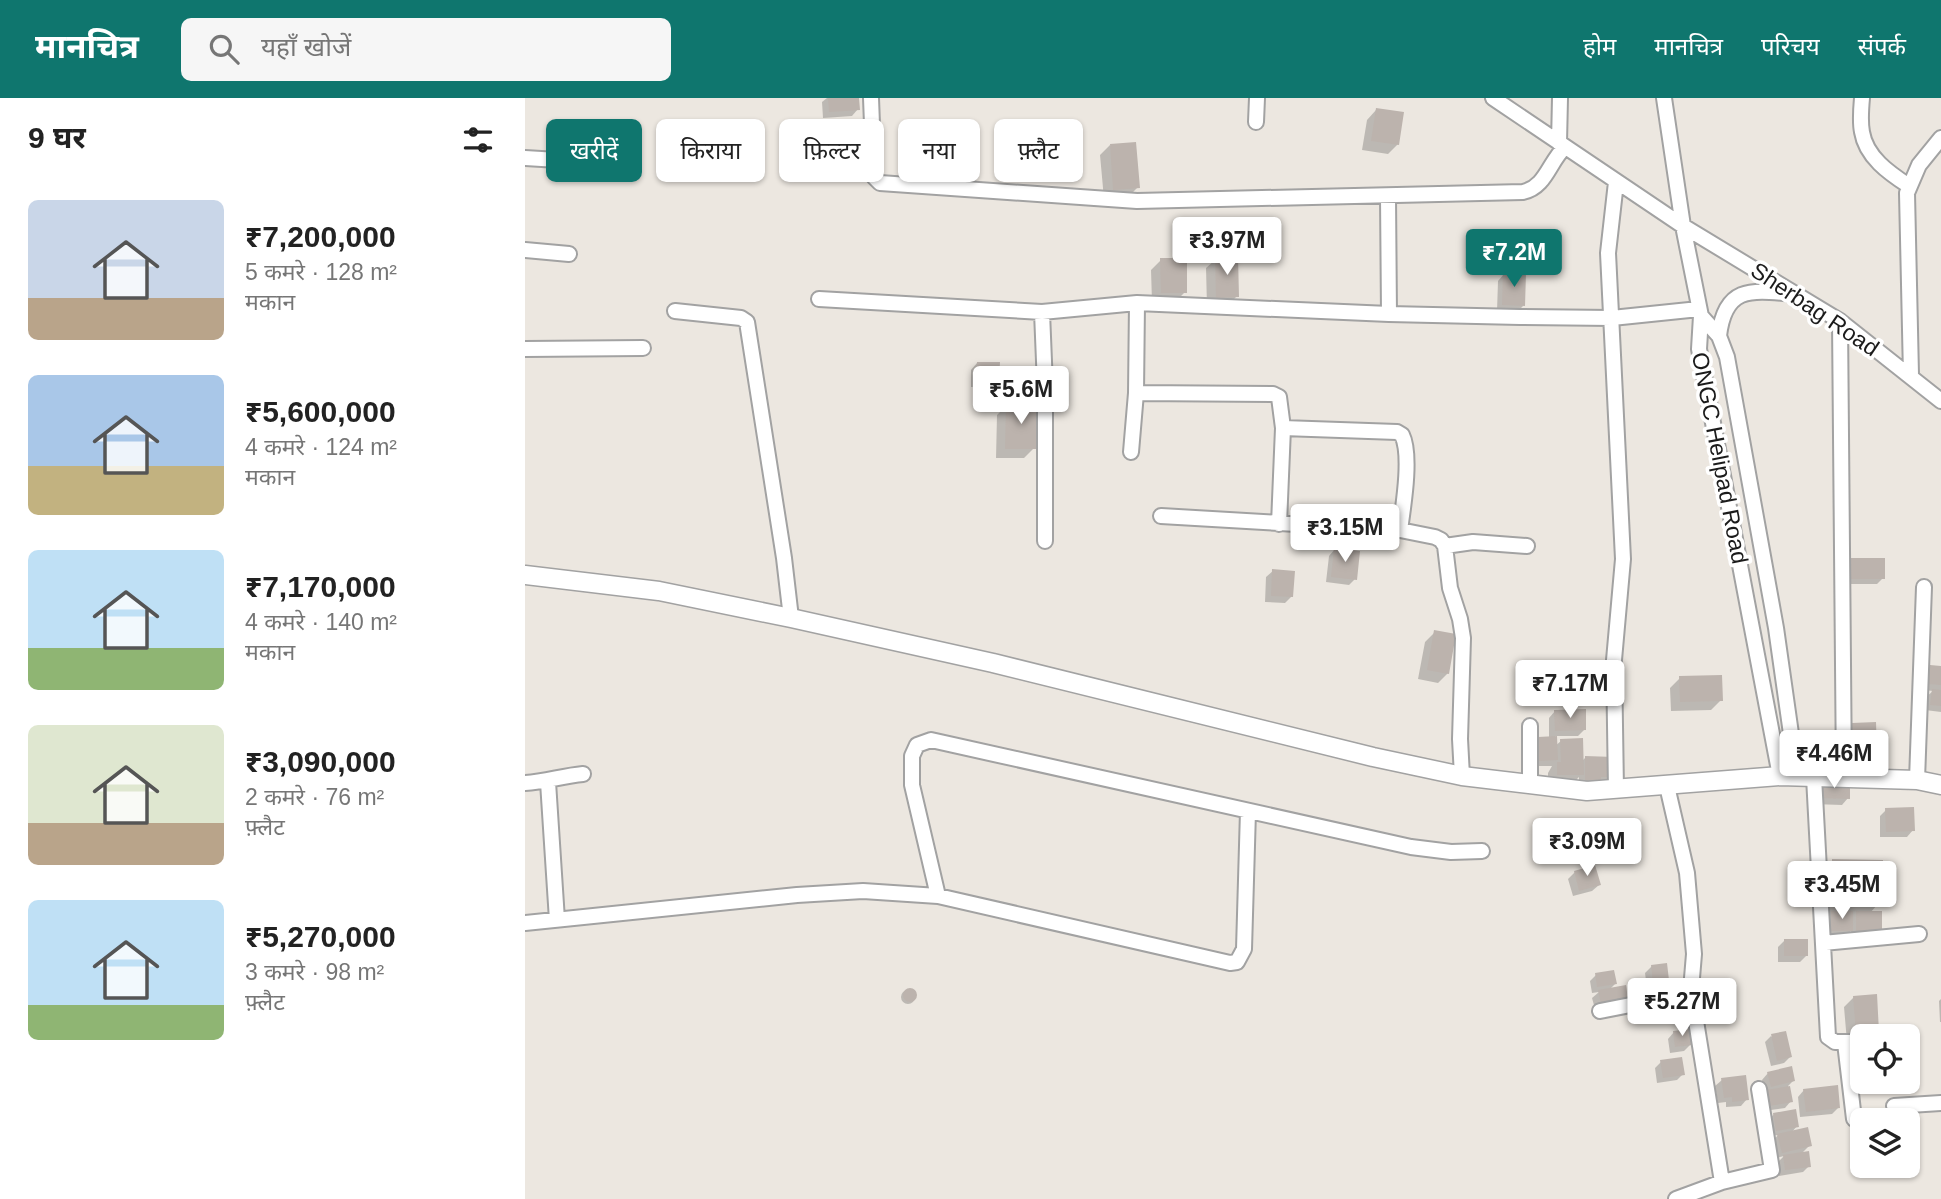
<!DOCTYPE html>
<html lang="hi">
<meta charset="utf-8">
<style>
body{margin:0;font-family:Arial,"Noto Sans Devanagari",sans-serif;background:#f6f6f6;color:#222;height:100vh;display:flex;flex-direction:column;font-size:26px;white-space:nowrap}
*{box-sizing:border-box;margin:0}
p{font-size:23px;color:#767676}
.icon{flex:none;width:38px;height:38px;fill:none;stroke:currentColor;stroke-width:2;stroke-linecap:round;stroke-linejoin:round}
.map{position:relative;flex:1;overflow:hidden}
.drawer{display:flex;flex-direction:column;background:#fff;width:525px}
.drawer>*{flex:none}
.hud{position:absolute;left:21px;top:21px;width:665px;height:63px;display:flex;gap:14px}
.fabs{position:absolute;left:1325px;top:926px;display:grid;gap:14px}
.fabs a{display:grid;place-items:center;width:70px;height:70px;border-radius:10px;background:#fff;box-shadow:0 2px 5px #0004;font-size:35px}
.price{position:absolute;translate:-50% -60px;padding:0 16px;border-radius:7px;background:#fff;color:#222;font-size:23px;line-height:46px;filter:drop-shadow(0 2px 4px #0008)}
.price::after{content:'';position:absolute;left:50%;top:42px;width:21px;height:16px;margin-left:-10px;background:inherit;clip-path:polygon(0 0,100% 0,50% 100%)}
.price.active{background:#0f766e;color:#fff}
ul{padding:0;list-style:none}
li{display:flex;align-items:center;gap:21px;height:175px;padding:0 28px}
li span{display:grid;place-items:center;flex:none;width:196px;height:140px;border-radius:10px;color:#555}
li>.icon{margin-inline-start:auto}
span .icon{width:84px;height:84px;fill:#fffc;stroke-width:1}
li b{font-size:30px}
h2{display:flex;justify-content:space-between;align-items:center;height:84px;padding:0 28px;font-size:30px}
.chip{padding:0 24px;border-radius:10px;background:#fff;box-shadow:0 2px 5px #0004;font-size:24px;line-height:63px}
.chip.active{background:#0f766e;color:#fff}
header{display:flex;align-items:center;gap:42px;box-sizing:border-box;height:98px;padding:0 35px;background:#0f766e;color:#fff}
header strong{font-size:33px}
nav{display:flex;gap:38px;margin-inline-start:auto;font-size:24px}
.search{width:490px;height:63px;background:#f6f6f6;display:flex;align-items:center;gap:18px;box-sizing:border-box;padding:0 24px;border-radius:10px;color:#767676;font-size:26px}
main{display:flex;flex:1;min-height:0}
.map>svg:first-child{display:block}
.shadow{fill:#0003}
.building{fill:#bcb3ad}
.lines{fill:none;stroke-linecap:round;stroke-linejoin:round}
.minor-casing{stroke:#a2a2a2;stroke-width:18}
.tertiary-casing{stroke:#a2a2a2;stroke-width:21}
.minor{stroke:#fff;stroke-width:14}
.tertiary{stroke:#fff;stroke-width:18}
.labels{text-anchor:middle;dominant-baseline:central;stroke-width:7;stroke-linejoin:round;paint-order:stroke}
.street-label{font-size:23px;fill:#1b1b1b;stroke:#fff}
</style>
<header>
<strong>मानचित्र</strong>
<div class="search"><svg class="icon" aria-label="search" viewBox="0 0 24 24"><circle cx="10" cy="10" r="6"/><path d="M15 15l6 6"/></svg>यहाँ खोजें</div>
<nav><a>होम</a><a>मानचित्र</a><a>परिचय</a><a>संपर्क</a></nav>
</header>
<main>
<section class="drawer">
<h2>9 घर<svg class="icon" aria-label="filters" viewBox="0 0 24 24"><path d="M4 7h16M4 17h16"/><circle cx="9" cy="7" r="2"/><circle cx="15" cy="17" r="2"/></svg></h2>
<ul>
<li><span style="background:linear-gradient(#c9d6e8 70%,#b9a48a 0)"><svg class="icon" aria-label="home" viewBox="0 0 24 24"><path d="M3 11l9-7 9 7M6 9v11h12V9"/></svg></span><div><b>₹7,200,000</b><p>5 कमरे · 128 m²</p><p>मकान</p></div></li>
<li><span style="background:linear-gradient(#a9c7e8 65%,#c2b280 0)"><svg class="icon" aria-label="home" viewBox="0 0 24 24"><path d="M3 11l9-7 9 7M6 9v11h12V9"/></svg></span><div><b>₹5,600,000</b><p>4 कमरे · 124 m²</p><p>मकान</p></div></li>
<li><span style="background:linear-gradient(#bfe0f5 70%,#8fb573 0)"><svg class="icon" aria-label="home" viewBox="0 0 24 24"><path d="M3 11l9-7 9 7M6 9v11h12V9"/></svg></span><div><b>₹7,170,000</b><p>4 कमरे · 140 m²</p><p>मकान</p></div></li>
<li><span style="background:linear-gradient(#dfe7d0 70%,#b9a48a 0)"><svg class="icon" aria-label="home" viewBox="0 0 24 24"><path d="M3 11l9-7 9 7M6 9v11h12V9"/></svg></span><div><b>₹3,090,000</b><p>2 कमरे · 76 m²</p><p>फ़्लैट</p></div></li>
<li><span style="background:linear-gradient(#bfe0f5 75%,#8fb573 0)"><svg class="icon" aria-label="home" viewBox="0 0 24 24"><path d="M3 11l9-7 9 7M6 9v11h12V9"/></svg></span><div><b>₹5,270,000</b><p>3 कमरे · 98 m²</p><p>फ़्लैट</p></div></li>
</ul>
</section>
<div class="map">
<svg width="1416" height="1101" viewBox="0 0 1416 1101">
<rect width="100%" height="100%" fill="#ece7e0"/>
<path class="shadow" d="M302,0H332L333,11L327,18L298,20L297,4Z
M851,12L873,46L863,56L837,52L842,22Z
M585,47L613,89L603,99L579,101L575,57Z
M691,161L712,198L702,208L682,209L681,170Z
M636,162L660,194L650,204H627L626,172Z
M979,176L998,208L992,214L972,213L973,183Z
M452,265L473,266L472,286L477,281L511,298L502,307L509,350L499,360H471L472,317L481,308H473L470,285L466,289H446V272Z
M810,451L830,481L824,487L801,484L804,458Z
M1327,462L1358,480L1352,486H1321V468Z
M748,473L767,498L760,505L740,504L741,479Z
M910,534L923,575L913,585L893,581L900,544Z
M1405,569L1416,570V614L1400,612L1401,599L1408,593L1398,592L1399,576Z
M1155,580L1196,602L1186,612L1146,613L1145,590Z
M1030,613L1060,631L1053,638H1030V648L1036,643L1056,664L1061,659L1086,679L1080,685L1054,688V679L1047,686H1023V675L1027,668H1008L1007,647L1014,640H1024V620Z
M1327,626L1350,655L1344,661L1322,662L1321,633Z
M1287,691L1323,700L1317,707L1287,706Z
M1361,712L1388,732L1382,739H1355V718Z
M1308,762L1356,781L1350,787L1353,806L1345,815L1356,832L1326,839V833L1320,838H1300V821L1304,817H1295V798L1303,790H1297L1298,772Z
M1050,774L1074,787L1067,793L1048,798L1043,781Z
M1260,842L1282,857L1275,864H1253V849Z
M1127,868L1143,891L1137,897L1123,898L1120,875Z
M1071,877L1090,886L1084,892L1099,889L1070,911L1067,900L1074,894L1067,895L1065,883Z
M376 899a7 7 0 1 1 14 0a7 7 0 1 1-14 0Z
M1329,899L1353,933L1348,938H1337L1322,944L1319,909Z
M1416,901V924H1415L1414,903Z
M1149,934L1165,947L1159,953L1145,955L1143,941Z
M1246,938L1265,959L1259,965L1246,968L1240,944Z
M1330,955H1337V981L1325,982L1324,962Z
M1136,964L1158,976L1152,982L1132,985L1130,970Z
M1243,975L1268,983L1263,988L1266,1003L1260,1010L1238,1013L1240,995L1237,982Z
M1197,982L1222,1001L1216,1008L1201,1009V1004L1193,1005L1190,988Z
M1279,992L1313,1010L1307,1016L1275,1019L1273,999Z
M1249,1016L1272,1028L1267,1034L1285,1047L1276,1056L1284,1068L1278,1074L1254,1078L1252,1065L1259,1058L1251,1060L1247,1044L1253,1037L1245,1038L1243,1023Z"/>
<path class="building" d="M303,0H334L335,12L304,14Z
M851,10L879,14L874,47L846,43Z
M611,44L615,90L588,92L585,46Z
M713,158L714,199L691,200L690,159Z
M635,160H662V195H636Z
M978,174L1001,175L1000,208L977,207Z
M452,264H475L474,283H451Z
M511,275L513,299L479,303L476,279Z
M481,305L511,306V351H480Z
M809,450L835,453L832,482L806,479Z
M1326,460H1360V481H1326Z
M747,471L770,473L768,499L746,498Z
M909,532L931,536L924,576L902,572Z
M1405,567L1416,568V587L1403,586Z
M1197,577L1198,603L1155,604L1154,578Z
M1407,591L1416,592V608L1405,607Z
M1061,611V632L1030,633L1029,612Z
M1351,624L1352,656L1328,657L1327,625Z
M1032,638L1033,662L1014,663L1013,639Z
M1058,640L1059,677H1032V664H1036L1035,641Z
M1060,658L1089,659L1088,679H1076V683L1060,682Z
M1292,683L1325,684V701L1293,700Z
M1389,709L1390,733L1361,734L1360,710Z
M1307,761L1358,762V782L1307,780Z
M1070,767L1076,787L1054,793L1049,773Z
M1355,785V807L1304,808V786Z
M1306,813H1328V833H1306Z
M1331,813H1357V833H1331Z
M1259,841H1283V858H1259Z
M1142,865L1145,891L1129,893L1126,867Z
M1089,872L1092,886L1072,889L1070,875Z
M1101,887L1103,901L1076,906L1073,892Z
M378 897a7 7 0 1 1 14 0a7 7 0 1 1-14 0Z
M1352,896L1354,934L1331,935L1328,898Z
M1165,931L1167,947L1150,949L1148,933Z
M1261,933L1267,959L1252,963L1246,936Z
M1337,953V976H1331L1329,954Z
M1157,959L1160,977L1138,980L1135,962Z
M1267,968L1270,983L1246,989L1242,974Z
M1221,977L1224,1002L1207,1004V999L1199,1000L1196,980Z
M1313,987L1315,1010L1281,1014L1278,991Z
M1265,988L1268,1004L1244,1008L1241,992Z
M1271,1011L1274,1029L1251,1033L1248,1015Z
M1283,1029L1287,1048L1257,1055L1252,1036Z
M1284,1053L1286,1069L1260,1072L1258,1057Z"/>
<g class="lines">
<g class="minor-casing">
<path id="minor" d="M346,0L349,79L355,85L612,103L998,94C1021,89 1024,64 1040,49
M968,0L1158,128L1315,223L1416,303
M1139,0L1158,128L1176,218L1174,251L1255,678
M1337,0C1336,11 1335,24 1337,34C1341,59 1364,75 1384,88
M731,24L732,0
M1034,45L1035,0
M0,60L65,64
M863,99L864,216
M0,152L44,156
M294,201L517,214L612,205L864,216L995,219L1087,220L1174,211
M150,213L216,220L222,224L259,460L266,520
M517,214L520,288V443
M1176,218L1194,238L1202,259L1251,530L1272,678
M1315,223L1319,680
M1194,238C1200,187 1227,192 1269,196
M0,251L118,250
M1386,277L1382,95L1394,67L1416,40
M611,295L748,296L754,299L758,330L754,426
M758,330L872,334L877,337C887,357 878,410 875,432
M606,354L611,295L612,205
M636,418L875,432L910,439L916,442L920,448L925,490L935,521L938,540L935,641L937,678
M920,448L948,444L1002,448
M1289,679L1303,939L1310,944H1337
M1392,682L1399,489
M23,684L32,822
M0,685C20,684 37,678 58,676
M1005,687V628
M1142,688L1162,775L1169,856L1166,892L1197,1084
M1091,692L1089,562L1098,461L1083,155L1091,84
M413,798L387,687V658L392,647L406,642L886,749L926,754L957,753
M0,825L272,797L338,793L413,798L705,865L712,864L719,851L723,713
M1298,845L1394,836
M1075,913L1141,900L1167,898
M1382,941H1383
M1320,945L1329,1021
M1369,1008L1416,1005
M1151,1101L1197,1084L1247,1072L1234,991"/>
</g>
<g class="tertiary-casing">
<path id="tertiary" d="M0,477L134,493L266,520L468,565L848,659L937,678L1062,693L1255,678L1392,682L1416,687"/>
</g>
<use href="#minor" class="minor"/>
<use href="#tertiary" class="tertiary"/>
</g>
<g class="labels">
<g class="street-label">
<text transform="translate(1290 211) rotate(34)">Sherbag Road</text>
<text transform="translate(1195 360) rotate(79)">ONGC Helipad Road</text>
</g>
</g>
</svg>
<div class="fabs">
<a><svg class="icon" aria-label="locate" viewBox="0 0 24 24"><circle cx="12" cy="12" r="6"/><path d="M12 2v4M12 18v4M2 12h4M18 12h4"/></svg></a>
<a><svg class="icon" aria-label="layers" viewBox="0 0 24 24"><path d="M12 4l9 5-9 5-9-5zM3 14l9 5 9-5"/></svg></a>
</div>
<b class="price" style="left:702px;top:179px">₹3.97M</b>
<b class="price active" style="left:989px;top:191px">₹7.2M</b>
<b class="price" style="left:496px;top:328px">₹5.6M</b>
<b class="price" style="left:820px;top:466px">₹3.15M</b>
<b class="price" style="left:1045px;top:622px">₹7.17M</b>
<b class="price" style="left:1309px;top:692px">₹4.46M</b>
<b class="price" style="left:1062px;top:780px">₹3.09M</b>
<b class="price" style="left:1317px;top:823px">₹3.45M</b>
<b class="price" style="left:1157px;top:940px">₹5.27M</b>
<div class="hud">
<a class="chip active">खरीदें</a>
<a class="chip">किराया</a>
<a class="chip">फ़िल्टर</a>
<a class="chip">नया</a>
<a class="chip">फ़्लैट</a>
</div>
</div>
</main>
